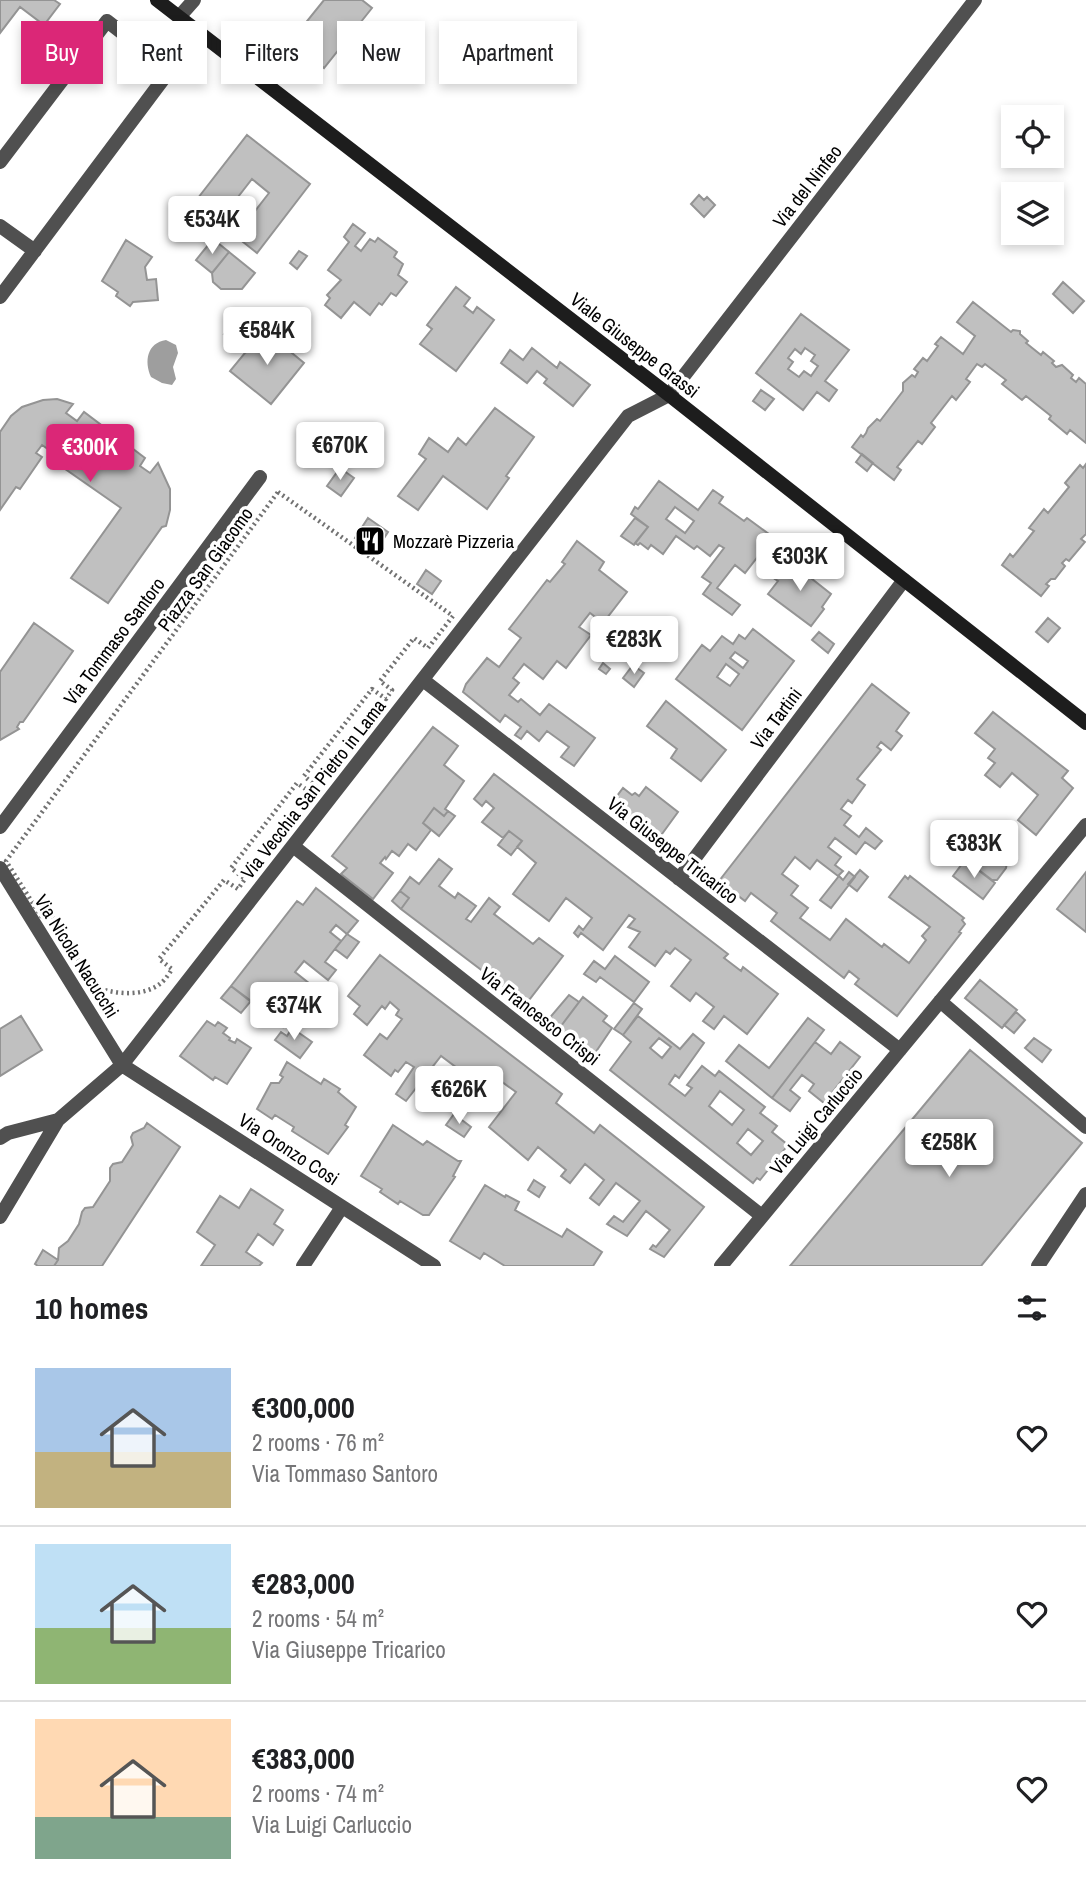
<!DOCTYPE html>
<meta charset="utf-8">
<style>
body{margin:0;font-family:"Archivo Narrow",sans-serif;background:#f2f2f2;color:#202124;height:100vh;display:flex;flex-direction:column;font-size:26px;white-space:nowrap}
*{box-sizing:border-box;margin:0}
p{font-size:23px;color:#757577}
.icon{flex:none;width:38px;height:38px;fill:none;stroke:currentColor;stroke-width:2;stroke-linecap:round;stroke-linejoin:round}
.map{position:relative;height:1266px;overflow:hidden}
.side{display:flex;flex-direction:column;background:#fff;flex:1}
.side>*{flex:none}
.guide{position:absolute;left:21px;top:21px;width:700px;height:63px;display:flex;gap:14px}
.buttons{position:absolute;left:1001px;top:105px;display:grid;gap:14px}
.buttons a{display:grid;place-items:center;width:63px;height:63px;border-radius:0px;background:#fff;box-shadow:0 4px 10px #0003;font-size:35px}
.price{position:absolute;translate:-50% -60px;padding:0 16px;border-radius:7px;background:#fff;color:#222;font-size:23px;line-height:46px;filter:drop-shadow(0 2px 4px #0008)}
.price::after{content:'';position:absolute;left:50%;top:42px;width:21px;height:16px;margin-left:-10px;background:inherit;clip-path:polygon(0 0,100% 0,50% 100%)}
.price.selected{background:#db2777;color:#fff}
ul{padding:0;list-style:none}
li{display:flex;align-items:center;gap:21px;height:175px;padding:0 35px}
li+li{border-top:2px solid #e0e0e0}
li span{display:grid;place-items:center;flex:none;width:196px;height:140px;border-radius:0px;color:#555}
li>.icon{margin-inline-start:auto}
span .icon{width:84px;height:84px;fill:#fffc;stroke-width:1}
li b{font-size:30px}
h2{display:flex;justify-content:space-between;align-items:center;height:84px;padding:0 35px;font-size:30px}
.chip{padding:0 24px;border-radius:0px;background:#fff;box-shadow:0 4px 10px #0003;font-size:24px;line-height:63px}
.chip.selected{background:#db2777;color:#fff}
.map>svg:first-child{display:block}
.water{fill:#9e9e9e}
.building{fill:#c0c0c0;stroke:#949494;stroke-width:2;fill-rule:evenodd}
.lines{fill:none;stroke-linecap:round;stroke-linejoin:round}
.path{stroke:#727272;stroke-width:4.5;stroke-dasharray:2 3.5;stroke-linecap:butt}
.street{stroke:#505050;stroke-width:14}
.secondary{stroke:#1d1d1d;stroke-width:14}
.labels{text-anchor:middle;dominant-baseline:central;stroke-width:7;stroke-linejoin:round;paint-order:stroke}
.street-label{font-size:19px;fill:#000;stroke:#fff}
.poi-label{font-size:19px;fill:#000;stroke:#fff;text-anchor:start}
</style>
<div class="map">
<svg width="1086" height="1266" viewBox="0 0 1086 1266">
<rect width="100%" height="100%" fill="#fff"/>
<path class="water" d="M166,340L176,345L178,353L173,367L176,379L172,385L162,383L151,377C144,361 147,343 166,340Z"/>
<path class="building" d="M0,0H54L60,4L44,25L20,7L0,33Z
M324,0H362L372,8L324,68L306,54L310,48L295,36Z
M295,36L310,48L302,58L287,47Z
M247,135L310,184L257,253L233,234L230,237L191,207ZM252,179L269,193L255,211L238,197Z
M699,195L704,200L707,197L715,205L704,217L691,204Z
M353,224L365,233L355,246L361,251L370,239L375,242L378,238L397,252L394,257L403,264L398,275L407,282L396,296L391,293L382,305L379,303L370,315L354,302L341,318L325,305L330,298L327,295L341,280L328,270L349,242L344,237Z
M213,239L229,252L212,273L196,260Z
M126,240L152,257L145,267L147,280L156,279L158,300L133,302L130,306L116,296L118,292L102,281Z
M299,251L307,256L297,269L290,263Z
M229,252L255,273L242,289H221L213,282L212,273Z
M1063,282L1084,301L1073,313L1053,294Z
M456,287L470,298L464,306L473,313L477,307L494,320L456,371L420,344L432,329L427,325Z
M973,302L1011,332L1013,330L1020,331V334L1028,341L1026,343L1041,355L1043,352L1054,361L1052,363L1056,367L1062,365L1073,375L1071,378L1076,382L1079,378L1086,384V443L1070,430L1067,434L1049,419L1051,416L1026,396L1022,400L1002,384L1006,380L985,364L982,367L977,364L966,379L970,382L956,400L952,396L931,423L935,427L922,444L918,441L897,467L901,470L894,480L852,447L861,435L863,437L866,433L868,428L877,419L880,421L903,391V383L912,375L915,377L918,372L914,369L923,358L927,361L938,346L935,344L941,337L963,354L975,336L957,322Z
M244,310L276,335L274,338L264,330L246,352L224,334Z
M801,314L849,350L825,381L837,390L829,401L817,392L803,410L756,373ZM805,348L815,355L811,361L818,366L811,376L804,371L799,377L788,369L793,362L788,358L795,349L801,354Z
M264,330L304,363L271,404L230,371Z
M532,348L557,368L560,362L590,385L573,406L544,383L547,379L537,371L527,383L501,363L510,350L523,360Z
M761,390L774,399L765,410L753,401Z
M57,399L73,404L66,413L77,421L84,412L145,458L140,466L150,473L158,463L170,489V510L166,526L162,527L108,603L71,578L121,508L48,457L52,452L42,445L36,453L42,457L20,489L16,487L0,510V432L11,416L22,407L43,400Z
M495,408L534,437L506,476L509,478L487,509L443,476L418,510L398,496L426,459L419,454L429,438L448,452L458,438L466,445Z
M862,454L873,463L867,471L856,462Z
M1086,464V534L1081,539L1085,542L1069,561L1066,559L1062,563L1065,566L1055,579H1051L1046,584L1049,586L1041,596L1002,565L1010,554L1013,557L1034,531L1029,528L1044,509L1048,513L1069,487L1065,483L1080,465L1083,468Z
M340,468L354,478L341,496L327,486Z
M659,481L698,510L713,490L723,497L719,503L744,521L747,518L773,537L745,573L735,565L717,588L740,605L732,615L703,594L711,583L702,577L724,548L719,545L710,556L697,546L694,549L676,536L663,554L651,545L648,549L640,543L638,545L635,543L648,527L631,514L635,507L638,509ZM675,507L694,521L685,533L666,519Z
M368,518L388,532L375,552L355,538Z
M635,518L648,527L634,545L621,536Z
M577,541L604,562L599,570L627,592L603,623L590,613L579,627L591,635L566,668L557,661L543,679L524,664L513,678L519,683L509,695L518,702L521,699L540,715L549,704L595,738L574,766L561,757L569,747L547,731L539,741L527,731L521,739L515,735L521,727L505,715L500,722L463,692L466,684L487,658L499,667L521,638L509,629L547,580L550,582L565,564L562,562Z
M793,560L804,568L802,571L831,594L822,607L824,609L811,626L768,594L778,581L775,579Z
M426,570L441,581L432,594L417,584Z
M1048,618L1060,628L1048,642L1036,632Z
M34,623L73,651L23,722H20L17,727L19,729L0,740V672Z
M753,629L794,661L742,730L676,679L702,645L710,651L722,636L733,644L739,635L745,639ZM735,652L748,661L743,668L730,658ZM726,664L739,674L730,686L717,677Z
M819,632L834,644L828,653L812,640Z
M603,663L610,669L606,674L599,669Z
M633,665L644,673L634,687L623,678Z
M872,684L909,713L896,731L902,736L891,750L881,742L877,747L881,750L857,779L865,785L852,803L848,800L841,809L851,816L844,825L859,837L866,828L882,841L875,849L865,842L856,854L835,838L828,847L841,857L835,865L843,871L838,876L817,860L810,869L795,857L782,874L798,886L791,895L808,908L800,918L830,940L846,919L882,947L884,944L909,963L926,940L922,936L930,927L889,897L905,876L908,879L910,876L964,918L962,920L965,924L959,932L961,933L897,1016L855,984L859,979L849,971L844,978L771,921L777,913L751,893L745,901L719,881Z
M666,701L726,750L701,781L671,758L677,749L647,726Z
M993,712L1068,771L1062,778L1073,788L1036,835L1018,820L1038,795L1012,773L1000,787L985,775L995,763L988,758L995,749L975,733Z
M433,727L458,746L444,765L464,781L445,809L448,811L444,816L434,808L423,823L431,830L416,850L408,844L399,856L392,851L386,859L385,857L380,863L393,873L373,899L341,874L347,868L332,856Z
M494,774L728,954L724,958L741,971L743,967L778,994L747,1034L724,1016L714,1029L703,1021L714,1007L696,993L690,1001L671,986L691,960L675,948L670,954L666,951L655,966L629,947L640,932L628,927L635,919L629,915L603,950L581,933L578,937L574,933L579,926L583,930L592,918L566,898L549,921L513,894L536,863L517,847L522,841L509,831L503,838L482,822L494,808L486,801L482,806L474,799Z
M646,787L678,812L659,838L649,839L608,808L623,788L632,795L635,793L639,796Z
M434,808L444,816L448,811L455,816L439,836L423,823Z
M954,825L969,837L971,835L1007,862L1006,868L997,880H992L942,842Z
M509,831L522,841L511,855L498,845Z
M439,859L452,869L439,886L455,898L458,893L476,906L466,919L471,922L489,898L500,907L494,914L533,944L539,938L563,956L526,1004L401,909L409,898L400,891L410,877L419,884Z
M965,860L995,883L983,899L953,876Z
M860,870L868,877L857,891L848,884Z
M849,872L855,877L831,908L820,900L839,876L843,880Z
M1086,872V932L1057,909Z
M316,888L358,921L347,934L336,925L330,932L341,941L325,962L336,970L328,980L304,961L295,972L310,984L307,988L311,991L305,999L313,1005L297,1025L289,1019L283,1027L231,986L297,901L303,905Z
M400,891L409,898L401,909L392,901Z
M347,934L359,942L347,958L335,949Z
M380,955L562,1094L556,1103L594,1133L600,1125L704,1207L664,1257L650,1249L653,1245L656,1247L670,1230L646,1211L627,1236L607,1224L614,1216L623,1222L640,1201L616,1183L599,1205L590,1198L604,1180L585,1164L570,1183L561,1176L566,1170L538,1147L528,1160L489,1127L516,1092L487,1071L463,1102L451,1093L465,1074L441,1056L406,1101L396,1094L414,1067L406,1062L398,1072L395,1070L391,1076L364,1055L380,1034L387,1039L402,1019L396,1015L399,1010L390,1002L385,1009L382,1006L367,1025L354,1014L360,1006L348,996Z
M615,956L649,982L634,1002L600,977L596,982L584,974L594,961L605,969Z
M980,980L1017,1010L1002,1028L965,998Z
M231,986L251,1001L241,1013L221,998Z
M569,995L579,1002L558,1030L547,1021Z
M583,997L607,1016L603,1021L612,1028L593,1056L558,1030Z
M634,1003L642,1009L623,1035L614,1029Z
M1016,1012L1025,1020L1014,1033L1004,1025Z
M21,1016L42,1050L0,1076V1029Z
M638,1016L680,1049L693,1034L704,1043L679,1078L675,1075L669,1084L685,1096L692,1088L687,1085L702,1066L715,1076L719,1071L765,1107L760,1113L777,1126L772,1132L788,1145L760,1180L757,1178L753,1183L610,1070L631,1042L623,1035ZM659,1038L671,1047L662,1058L650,1048ZM720,1091L744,1110L732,1125L709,1106ZM748,1129L763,1141L751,1155L737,1143Z
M808,1018L824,1030L772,1098L726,1061L739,1045L769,1068Z
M207,1021L215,1026L218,1022L227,1028L223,1033L230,1038L229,1040L235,1043L237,1039L251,1048L227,1084L215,1077L213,1080L180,1056Z
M292,1028L312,1042L300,1058L275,1040L281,1032L287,1036Z
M1034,1038L1051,1050L1042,1062L1025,1048Z
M815,1042L831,1054L840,1042L860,1057L824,1103L809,1091L814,1084L802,1075L790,1090L800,1098L790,1111L772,1098Z
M970,1050L1082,1143L1058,1172L981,1266H790Z
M287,1062L321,1084L324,1079L340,1089L338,1092L356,1107L345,1125L348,1127L328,1154L292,1131L294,1127L275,1115L272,1119L257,1109L271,1083H279L283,1077L280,1075Z
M454,1114L471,1127L464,1137L446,1125Z
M147,1123L180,1147L102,1266H54L58,1260L59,1248L68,1241L79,1224L82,1212L85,1208L93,1207L110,1181V1168L113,1164L122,1162L133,1145L131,1137L133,1133L144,1128Z
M393,1125L423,1145L427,1141L458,1161H461L453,1176L455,1177L429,1215H423L400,1201L398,1204L380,1192L382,1189L361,1176Z
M534,1180L545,1187L539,1197L528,1190Z
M485,1185L505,1197L506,1195L519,1202L515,1210L562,1237L567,1229L602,1252L593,1266H505L484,1253L480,1259L450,1241Z
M251,1189L283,1210L274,1224L283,1230L273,1245L258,1234L246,1252L262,1263L259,1266H201L215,1245L197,1232L220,1196L239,1208Z
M43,1250L58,1260L54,1266H38L35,1264Z"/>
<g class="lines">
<path class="path" d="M278,492L453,616L428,648L414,638L380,681L392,690L386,699L372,689L304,776L316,786L311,793L297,783L231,868L245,879L238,889L224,880L159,959L172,969C169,974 165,980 161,983C143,998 112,994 93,986L49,911L41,916L6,861Z"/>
<path class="street" d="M179,17L194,0
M0,162L107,21L170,70
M0,226L35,251
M0,297L170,70L196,30
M423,680L900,1050
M0,827L260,477
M293,846L762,1216
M0,868L122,1065L434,1266
M679,879L904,580
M940,1001L1086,1127
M0,1138L8,1133L58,1120
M0,1217L58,1120L122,1065L628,416L669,395L975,0
M303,1266L342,1207
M721,1266L1086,825
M1038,1266L1086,1194"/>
<path class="secondary" d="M157,0L669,395L1086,723"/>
</g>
<defs>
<g id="restaurant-square" transform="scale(1.575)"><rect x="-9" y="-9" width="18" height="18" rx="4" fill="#000" stroke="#fff"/><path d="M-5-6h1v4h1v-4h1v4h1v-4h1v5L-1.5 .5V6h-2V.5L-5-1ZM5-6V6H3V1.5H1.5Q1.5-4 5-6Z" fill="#fff"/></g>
</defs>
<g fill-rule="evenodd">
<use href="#restaurant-square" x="370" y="541"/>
</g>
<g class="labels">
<g class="street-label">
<text transform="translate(807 186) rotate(-52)">Via del Ninfeo</text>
<text transform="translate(635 345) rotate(38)">Viale Giuseppe Grassi</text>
<text transform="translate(205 569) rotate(-54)">Piazza San Giacomo</text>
<text transform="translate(114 641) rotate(-53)">Via Tommaso Santoro</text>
<text transform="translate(776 718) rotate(-53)">Via Tartini</text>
<text transform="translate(313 789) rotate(-52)">Via Vecchia San Pietro in Lama</text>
<text transform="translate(673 850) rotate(38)">Via Giuseppe Tricarico</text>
<text transform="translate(77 956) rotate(58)">Via Nicola Nacucchi</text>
<text transform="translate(540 1016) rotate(38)">Via Francesco Crispi</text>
<text transform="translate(816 1121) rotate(-50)">Via Luigi Carluccio</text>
<text transform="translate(289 1149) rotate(33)">Via Oronzo Cosi</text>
</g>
<g class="poi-label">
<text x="393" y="541">Mozzarè Pizzeria</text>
</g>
</g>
</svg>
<div class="buttons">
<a><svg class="icon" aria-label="locate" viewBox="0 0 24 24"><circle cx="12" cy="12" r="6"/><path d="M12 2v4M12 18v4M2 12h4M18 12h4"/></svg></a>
<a><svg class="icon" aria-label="layers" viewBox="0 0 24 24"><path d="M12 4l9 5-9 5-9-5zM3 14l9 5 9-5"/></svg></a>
</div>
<b class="price" style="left:212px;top:256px">€534K</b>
<b class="price" style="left:267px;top:367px">€584K</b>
<b class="price" style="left:340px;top:482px">€670K</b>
<b class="price selected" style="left:90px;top:484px">€300K</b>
<b class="price" style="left:800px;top:593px">€303K</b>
<b class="price" style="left:634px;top:676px">€283K</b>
<b class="price" style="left:974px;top:880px">€383K</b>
<b class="price" style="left:294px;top:1042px">€374K</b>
<b class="price" style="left:459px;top:1126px">€626K</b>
<b class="price" style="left:949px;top:1179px">€258K</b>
<div class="guide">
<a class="chip selected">Buy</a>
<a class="chip">Rent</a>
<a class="chip">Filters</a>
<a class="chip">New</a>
<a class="chip">Apartment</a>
</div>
</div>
<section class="side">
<h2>10 homes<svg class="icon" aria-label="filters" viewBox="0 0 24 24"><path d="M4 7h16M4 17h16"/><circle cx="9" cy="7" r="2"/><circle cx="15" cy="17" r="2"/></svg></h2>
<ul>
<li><span style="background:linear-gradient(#a9c7e8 60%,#c2b280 0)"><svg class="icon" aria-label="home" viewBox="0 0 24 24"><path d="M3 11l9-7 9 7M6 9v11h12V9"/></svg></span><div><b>€300,000</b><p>2 rooms · 76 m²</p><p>Via Tommaso Santoro</p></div><svg class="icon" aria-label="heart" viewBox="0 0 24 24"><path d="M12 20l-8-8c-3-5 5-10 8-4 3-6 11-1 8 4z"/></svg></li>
<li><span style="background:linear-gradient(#bfe0f5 60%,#8fb573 0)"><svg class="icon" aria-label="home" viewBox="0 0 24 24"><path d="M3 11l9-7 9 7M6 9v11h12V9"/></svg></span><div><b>€283,000</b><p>2 rooms · 54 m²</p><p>Via Giuseppe Tricarico</p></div><svg class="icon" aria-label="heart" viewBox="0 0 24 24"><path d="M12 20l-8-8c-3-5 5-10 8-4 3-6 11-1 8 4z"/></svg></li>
<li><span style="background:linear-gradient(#ffd9b3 70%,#7fa58c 0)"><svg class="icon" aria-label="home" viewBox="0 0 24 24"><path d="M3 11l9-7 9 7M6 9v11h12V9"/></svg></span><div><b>€383,000</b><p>2 rooms · 74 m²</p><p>Via Luigi Carluccio</p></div><svg class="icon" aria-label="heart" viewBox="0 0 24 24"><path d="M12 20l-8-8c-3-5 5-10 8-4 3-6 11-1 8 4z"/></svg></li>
</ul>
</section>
